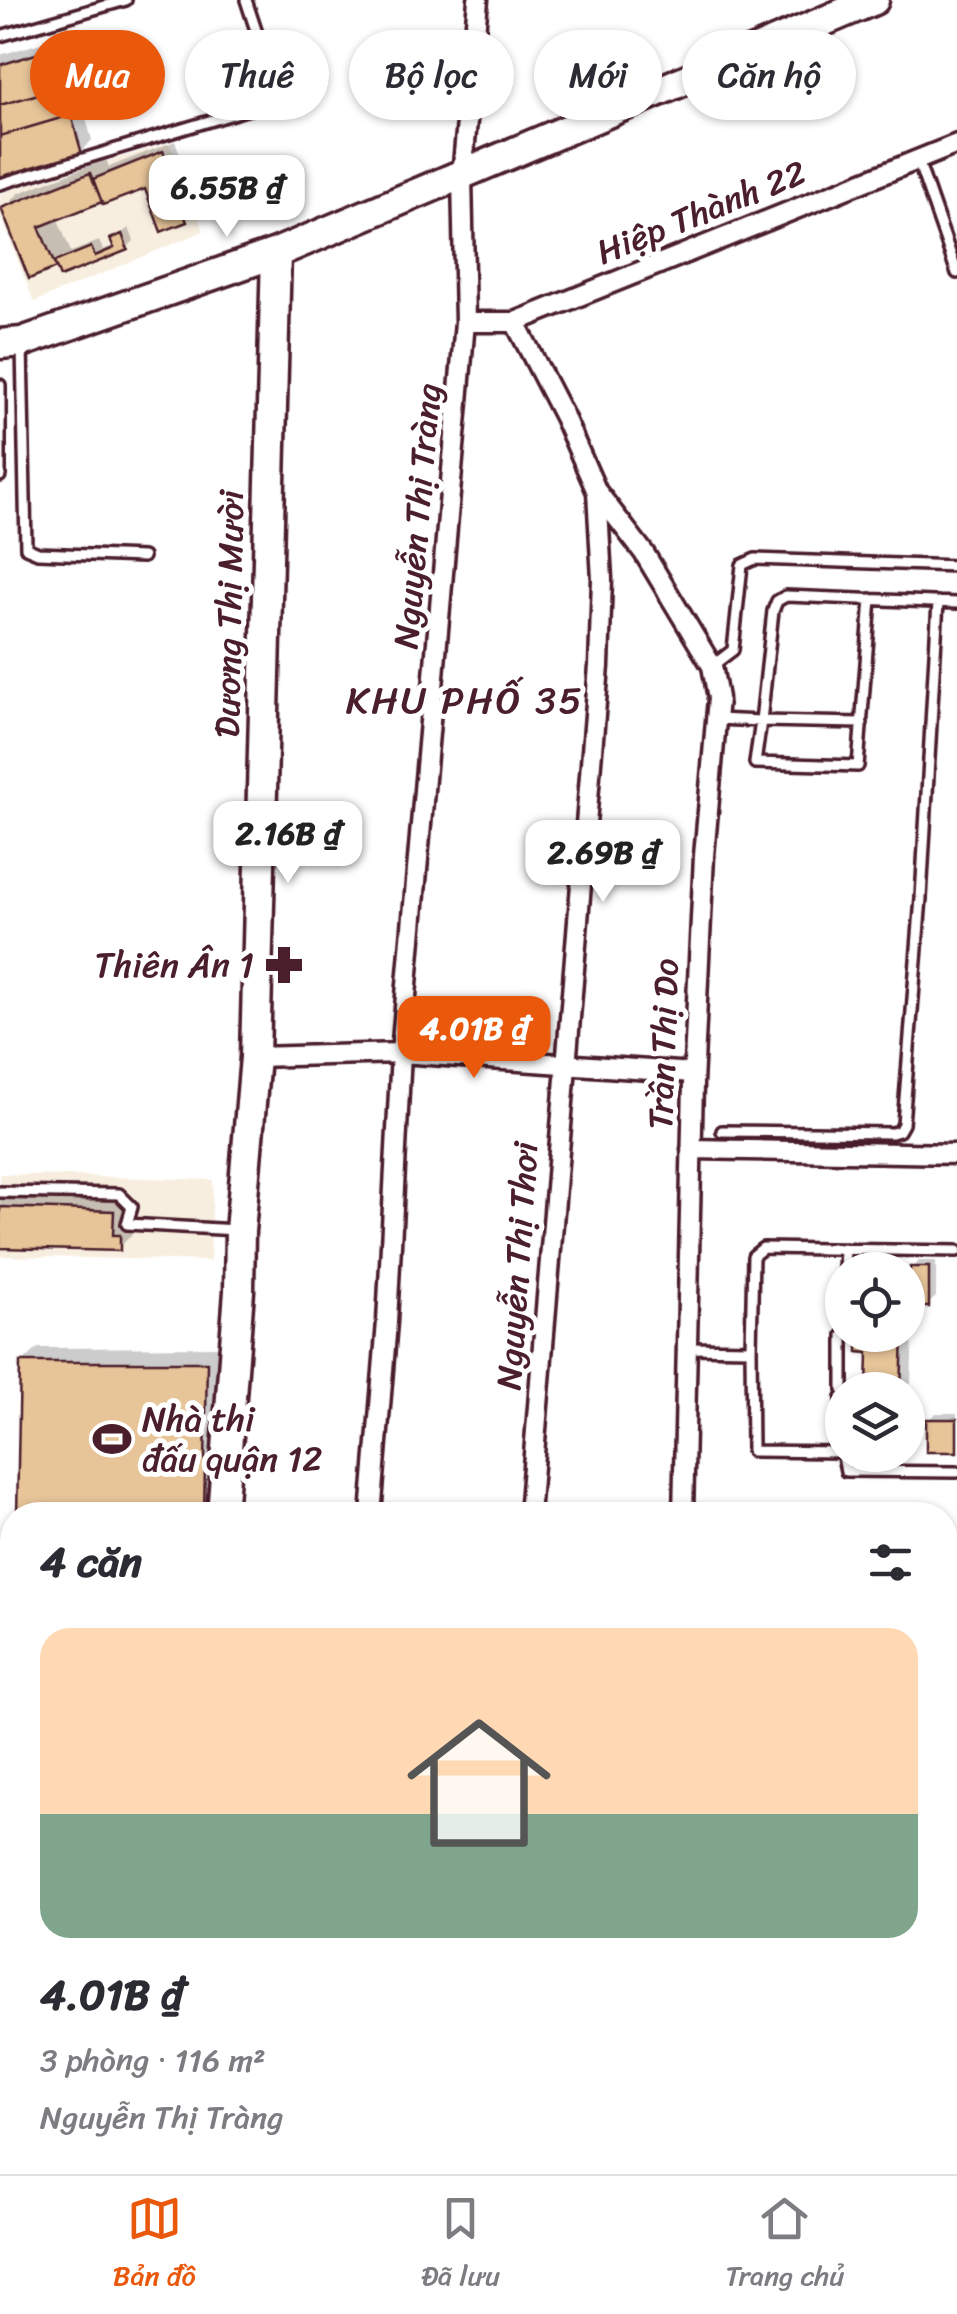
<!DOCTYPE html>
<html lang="vi">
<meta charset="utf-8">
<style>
body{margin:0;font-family:Sriracha,sans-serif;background:#f7f7f7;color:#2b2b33;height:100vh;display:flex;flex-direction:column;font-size:38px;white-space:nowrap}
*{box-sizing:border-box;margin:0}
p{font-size:32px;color:#7c7c81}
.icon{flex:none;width:55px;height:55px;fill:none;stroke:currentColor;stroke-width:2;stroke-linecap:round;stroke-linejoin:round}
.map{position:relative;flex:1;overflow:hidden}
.panel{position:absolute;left:0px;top:1502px;width:958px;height:672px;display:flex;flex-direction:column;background:#fff;border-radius:40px 40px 0 0;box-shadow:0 2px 8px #0004}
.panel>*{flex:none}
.top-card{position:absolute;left:30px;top:30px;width:898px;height:90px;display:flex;gap:20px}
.controls{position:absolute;left:825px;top:1252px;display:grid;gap:20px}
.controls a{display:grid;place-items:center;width:100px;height:100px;border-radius:50%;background:#fff;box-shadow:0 2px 8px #0004;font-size:50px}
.price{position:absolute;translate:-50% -85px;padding:0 22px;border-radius:20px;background:#fff;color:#222;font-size:32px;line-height:65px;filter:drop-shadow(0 2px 5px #0008)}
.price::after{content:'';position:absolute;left:50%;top:60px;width:30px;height:22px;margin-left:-15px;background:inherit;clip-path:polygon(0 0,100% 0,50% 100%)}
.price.selected{background:#ea580c;color:#fff}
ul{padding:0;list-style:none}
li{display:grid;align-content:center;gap:20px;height:530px;padding:0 40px}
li+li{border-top:2px solid #e1e1e2}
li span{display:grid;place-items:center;height:310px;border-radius:30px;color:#555}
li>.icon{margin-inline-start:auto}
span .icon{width:180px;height:180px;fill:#fffc;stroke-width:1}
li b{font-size:42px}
h2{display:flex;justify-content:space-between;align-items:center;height:120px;padding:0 40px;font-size:42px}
.tag{padding:0 35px;border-radius:45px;background:#fff;box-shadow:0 2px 8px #0004;font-size:35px;line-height:90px}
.tag.selected{background:#ea580c;color:#fff}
.dock{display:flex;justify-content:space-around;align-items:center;height:140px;border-top:2px solid #e1e1e2;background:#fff;font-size:28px;color:#7c7c81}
.dock a{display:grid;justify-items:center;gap:5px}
.dock .selected{color:#ea580c}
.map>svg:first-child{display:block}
.built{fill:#f8eee0}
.shadow{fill:#0003}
.building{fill:#e7c599;stroke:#4a1f2b;stroke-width:2.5}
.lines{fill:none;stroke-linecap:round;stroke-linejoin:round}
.lane-casing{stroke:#4a1f2b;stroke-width:16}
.street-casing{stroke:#4a1f2b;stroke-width:25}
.secondary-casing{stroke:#4a1f2b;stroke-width:35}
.path{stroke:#4a1f2b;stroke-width:2.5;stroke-dasharray:8 8;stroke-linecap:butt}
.lane{stroke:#fff;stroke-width:9}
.street{stroke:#fff;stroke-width:18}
.secondary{stroke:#fff;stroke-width:28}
.labels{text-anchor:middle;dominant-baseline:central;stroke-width:10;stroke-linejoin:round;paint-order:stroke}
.street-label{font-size:35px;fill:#4a1f2b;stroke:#fff}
.poi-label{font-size:35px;fill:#4a1f2b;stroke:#fff;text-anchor:end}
.neighbourhood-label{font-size:38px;letter-spacing:2.5px;fill:#4a1f2b;stroke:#fff}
</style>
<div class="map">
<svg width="957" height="2174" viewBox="0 0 957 2174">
<rect width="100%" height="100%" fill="#fff"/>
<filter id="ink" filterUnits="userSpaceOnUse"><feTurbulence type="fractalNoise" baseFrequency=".01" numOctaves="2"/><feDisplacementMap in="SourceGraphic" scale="20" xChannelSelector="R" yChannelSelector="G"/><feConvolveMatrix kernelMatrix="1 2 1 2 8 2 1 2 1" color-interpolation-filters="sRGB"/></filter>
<g filter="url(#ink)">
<path class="built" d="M169,143L204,231L34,302L0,215V193Z
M0,1174L213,1180L210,1261L0,1256Z"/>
<path class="shadow" d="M68,35L77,69L73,73L92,140L81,152L0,175V55Z
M175,141L184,164L179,169L197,208L186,219L146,186L103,198L57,217L71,252L99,241L103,250L115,245L113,239L129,228L134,241L127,248L62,274L57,263L54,266L4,209L19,193L106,159L109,167Z
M0,1192L129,1196L128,1220L135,1221L134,1232L119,1248L0,1245Z
M919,1261H936V1297L928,1304H914L911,1383L904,1390H869L871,1350L861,1335H908V1274H912V1268Z
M222,1347L218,1515H19L22,1363L38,1348Z
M936,1413H957V1448L928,1420Z"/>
<path class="building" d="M52,49L63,87L0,105V65Z
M63,87L71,115L0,136V105Z
M71,115L82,154L0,178V136Z
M163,151L174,178L167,180L171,189L174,188L187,222L161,232L145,189L103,205L93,179Z
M90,173L102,202L39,227L56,268L29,279L1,208Z
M122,234L128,250L60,277L54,262L91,247L95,256L114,248L110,239Z
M0,1207L114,1211L113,1235H120V1251L0,1248Z
M910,1267H929V1307H909Z
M858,1335H903L901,1390H867L868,1353L858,1352Z
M20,1362H207L204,1515H17Z
M926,1419H957V1452H926Z"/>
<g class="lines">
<g class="lane-casing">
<path id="lane" d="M0,36L126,0
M918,161L957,273
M0,184L279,100L246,0
M22,345L26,548L38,553L143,557
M0,385V476
M712,666L733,650L742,565L755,559L957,566
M716,719L761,721L773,611L777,601L786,596L957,603
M862,723L761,721L755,763L858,766L871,599
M722,1131L892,1133L899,1131L903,1124L921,898L938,602
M0,1192L119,1194L132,1207L127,1224L237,1230
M844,1270L845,1249
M688,1348L751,1349L753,1256L763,1248L957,1251
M751,1349L752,1451L842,1452V1398
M843,1390V1335
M842,1452L846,1471L957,1472
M0,2002L12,2001
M657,2174L658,2162"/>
</g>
<g class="street-casing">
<path id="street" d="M465,322H515L957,144
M515,322L564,417L597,492L602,579L599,666L529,1515
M598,493L644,553L712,666L718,698L704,856L693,1084L683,1515
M255,1057L401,1053L693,1073
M691,1149L957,1154
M371,1515L387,1322L401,1053L465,322L462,176L478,0
M945,1559H957
M945,1682H957
M945,1791H957
M945,1992L957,1991
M552,2174L557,2162"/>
</g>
<g class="secondary-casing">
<path id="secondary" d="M0,344L22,342L276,253L874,0
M222,1515L239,1291L240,1231L255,1057L276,253
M197,2174L198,2162"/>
</g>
<path class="path" d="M0,1585H12"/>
<use href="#lane" class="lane"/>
<use href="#street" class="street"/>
<use href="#secondary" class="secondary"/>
</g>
</g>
<defs>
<g id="pharmacy-bare" transform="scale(3)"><path d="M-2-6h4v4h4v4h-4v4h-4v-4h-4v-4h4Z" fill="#4a1f2b" stroke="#fff" stroke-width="2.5" paint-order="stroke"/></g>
<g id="stadium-bare" transform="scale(3)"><path d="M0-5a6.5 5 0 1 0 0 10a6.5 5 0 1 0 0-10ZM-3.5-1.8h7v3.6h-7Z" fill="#4a1f2b" stroke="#fff" stroke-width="2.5" paint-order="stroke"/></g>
</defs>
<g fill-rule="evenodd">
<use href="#pharmacy-bare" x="284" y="965"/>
<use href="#stadium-bare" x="112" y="1439"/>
</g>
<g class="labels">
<g class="street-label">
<text transform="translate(701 212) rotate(-22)">Hiệp Thành 22</text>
<text transform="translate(417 516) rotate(-85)">Nguyễn Thị Tràng</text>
<text transform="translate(229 614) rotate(-89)">Dương Thị Mười</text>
<text transform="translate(663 1044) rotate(-88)">Trần Thị Do</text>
<text transform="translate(517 1266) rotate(-86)">Nguyễn Thị Thơi</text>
</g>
<g class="poi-label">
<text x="254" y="965">Thiên Ân 1</text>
<text x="142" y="1419" text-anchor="start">Nhà thi<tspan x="142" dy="40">đấu quận 12</tspan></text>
</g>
<g class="neighbourhood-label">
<text x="465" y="700">KHU PHỐ 35</text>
</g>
</g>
</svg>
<div class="controls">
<a><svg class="icon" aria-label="locate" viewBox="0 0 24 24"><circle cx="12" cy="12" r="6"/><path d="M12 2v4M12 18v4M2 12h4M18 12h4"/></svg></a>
<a><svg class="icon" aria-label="layers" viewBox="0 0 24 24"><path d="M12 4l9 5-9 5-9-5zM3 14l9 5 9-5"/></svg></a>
</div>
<b class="price" style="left:227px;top:240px">6.55B ₫</b>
<b class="price" style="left:288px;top:886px">2.16B ₫</b>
<b class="price" style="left:603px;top:905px">2.69B ₫</b>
<b class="price selected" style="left:474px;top:1081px">4.01B ₫</b>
<div class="top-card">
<a class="tag selected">Mua</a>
<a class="tag">Thuê</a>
<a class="tag">Bộ lọc</a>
<a class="tag">Mới</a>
<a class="tag">Căn hộ</a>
</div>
<section class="panel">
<h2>4 căn<svg class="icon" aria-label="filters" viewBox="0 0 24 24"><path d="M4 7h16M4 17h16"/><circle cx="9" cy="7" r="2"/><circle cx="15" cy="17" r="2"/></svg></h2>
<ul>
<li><span style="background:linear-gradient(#ffd9b3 60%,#7fa58c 0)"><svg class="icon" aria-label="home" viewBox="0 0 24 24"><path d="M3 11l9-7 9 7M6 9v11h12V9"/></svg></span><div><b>4.01B ₫</b><p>3 phòng · 116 m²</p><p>Nguyễn Thị Tràng</p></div></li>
</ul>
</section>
</div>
<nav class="dock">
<a class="selected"><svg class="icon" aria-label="map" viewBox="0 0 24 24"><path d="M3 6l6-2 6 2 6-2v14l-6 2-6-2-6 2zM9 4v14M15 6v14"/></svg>Bản đồ</a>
<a><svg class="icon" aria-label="saved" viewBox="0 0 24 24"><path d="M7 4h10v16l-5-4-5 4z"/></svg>Đã lưu</a>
<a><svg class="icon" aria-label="home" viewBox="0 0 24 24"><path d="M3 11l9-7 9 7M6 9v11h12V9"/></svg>Trang chủ</a>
</nav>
